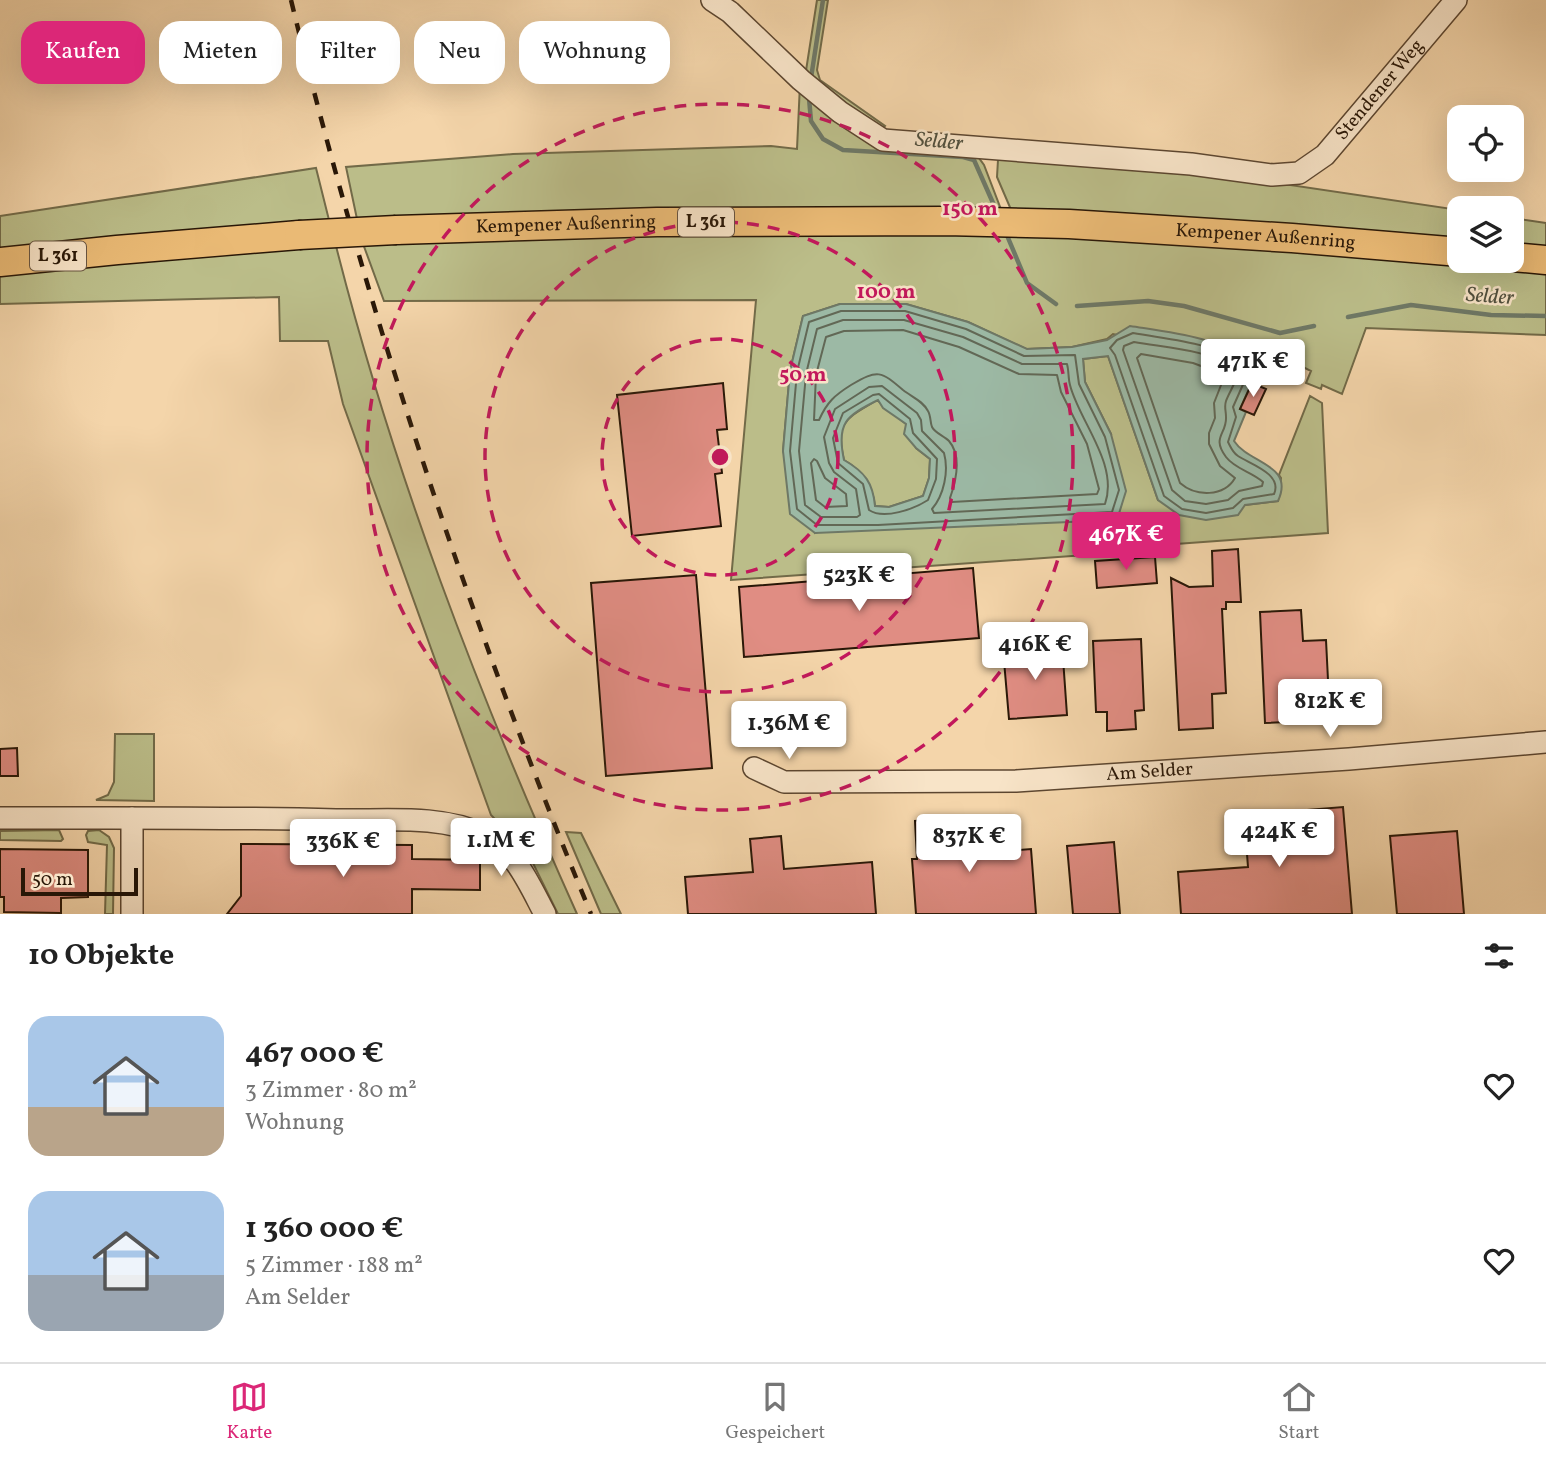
<!DOCTYPE html>
<html lang="de">
<meta charset="utf-8">
<style>
body{margin:0;font-family:Vollkorn,serif;background:#f6f6f6;color:#222;height:100vh;display:flex;flex-direction:column;font-size:26px;white-space:nowrap}
*{box-sizing:border-box;margin:0}
p{font-size:23px;color:#767676}
.icon{flex:none;width:38px;height:38px;fill:none;stroke:currentColor;stroke-width:2;stroke-linecap:round;stroke-linejoin:round}
.map{position:relative;height:914px;overflow:hidden}
.panel{display:flex;flex-direction:column;background:#fff;flex:1}
.panel>*{flex:none}
.banner{position:absolute;left:21px;top:21px;width:700px;height:63px;display:flex;gap:14px}
.fabs{position:absolute;left:1447px;top:105px;display:grid;gap:14px}
.fabs a{display:grid;place-items:center;width:77px;height:77px;border-radius:14px;background:#fff;box-shadow:0 7px 28px #0002;font-size:35px}
.scale{position:absolute;left:21px;bottom:18px;width:117px;box-sizing:border-box;padding-left:7px;border:4px solid #291707;border-top:0;font-size:19px;line-height:24px;white-space:nowrap;color:#291707;-webkit-text-stroke:5px #f8e4c8;paint-order:stroke}
.price{position:absolute;translate:-50% -60px;padding:0 16px;border-radius:7px;background:#fff;color:#222;font-size:23px;line-height:46px;filter:drop-shadow(0 2px 4px #0008)}
.price::after{content:'';position:absolute;left:50%;top:42px;width:21px;height:16px;margin-left:-10px;background:inherit;clip-path:polygon(0 0,100% 0,50% 100%)}
.price.active{background:#db2777;color:#fff}
ul{padding:0;list-style:none}
li{display:flex;align-items:center;gap:21px;height:175px;padding:0 28px}
li span{display:grid;place-items:center;flex:none;width:196px;height:140px;border-radius:21px;color:#555}
li>.icon{margin-inline-start:auto}
span .icon{width:84px;height:84px;fill:#fffc;stroke-width:1}
li b{font-size:30px}
h2{display:flex;justify-content:space-between;align-items:center;height:84px;padding:0 28px;font-size:30px}
.tag{padding:0 24px;border-radius:21px;background:#fff;box-shadow:0 7px 28px #0002;font-size:24px;line-height:63px}
.tag.active{background:#db2777;color:#fff}
.tabs{display:flex;justify-content:space-around;align-items:center;height:98px;border-top:2px solid #e0e0e0;background:#fff;font-size:19px;color:#767676}
.tabs a{display:grid;justify-items:center;gap:4px}
.tabs .active{color:#db2777}
.map>svg:first-child{display:block}
.green{fill:#bbbd89;stroke:#726a48;stroke-width:2}
.water{fill:#9cb9a5;stroke:#6e7866;stroke-width:2;fill-rule:evenodd}
.lines{fill:none;stroke-linecap:round;stroke-linejoin:round}
.shore{stroke:#626856;stroke-width:2}
.stream{stroke:#6e7866;stroke-width:4.5}
.building{fill:#e08d83;stroke:#291707;stroke-width:2}
.minor-casing{stroke:#5c4630;stroke-width:24}
.major-casing{stroke:#291707;stroke-width:31}
.minor{stroke:#f8e4c8;stroke-width:21}
.major{stroke:#eaba75;stroke-width:28}
.rail{stroke:#291707;stroke-width:4.5;stroke-dasharray:12 12;stroke-linecap:butt}
.major-bridge-casing{stroke:#291707;stroke-width:31;stroke-linecap:butt}
.major-bridge{stroke:#eaba75;stroke-width:28}
.ring{fill:none;stroke:#c2185b;stroke-width:3.5;stroke-dasharray:12 9}
.labels{text-anchor:middle;dominant-baseline:central;stroke-width:5;stroke-linejoin:round;paint-order:stroke}
.shield{fill:#f8e4c8;stroke:#675441;stroke-width:2}
.shield-label{font-size:18px;font-weight:bold;fill:#291707}
.street-label{font-size:19px;fill:#291707;stroke:#f8e4c8}
.water-label{font-size:21px;font-style:italic;fill:#51503e;stroke:#f8e4c8}
.centre{fill:#c2185b;stroke:#f8e4c8;stroke-width:3.5}
.ring-label{font-size:21px;text-anchor:middle;font-weight:bold;fill:#c2185b;stroke:#f8e4c8;stroke-width:5;stroke-linejoin:round;paint-order:stroke}
</style>
<div class="map">
<svg width="1546" height="914" viewBox="0 0 1546 914">
<rect width="100%" height="100%" fill="#f4d5aa"/>
<filter id="stains"><feTurbulence type="fractalNoise" baseFrequency=".00286" numOctaves="4"/><feColorMatrix values="0 0 0 0 .2 0 0 0 0 .09 0 0 0 0 .02 0 0 0 .5 -.17"/></filter>
<radialGradient id="worn" r=".72"><stop offset=".6" stop-color="#630" stop-opacity="0"/><stop offset="1" stop-color="#630" stop-opacity=".3"/></radialGradient>
<path class="green" d="M817,0H828L817,70L820,80L885,126L882,129L805,77Z
M800,84L866,135L976,154L984,165L1002,212L357,219L346,167L513,154L771,146L797,149Z
M1014,154L1190,170L1459,210V242L1012,212L997,177L998,160Z
M316,168L329,220L0,248V216Z
M1512,218L1546,223V251L1512,248Z
M717,232L1068,235L1354,252L1546,269V335L1366,328L1342,394L1322,385L1321,389L1306,383L1311,371L1301,366L1298,371L1285,372L1263,363L1254,383L1252,382L1254,363L1113,334L1107,339L1072,347L1026,349L968,322L906,304H840L803,316L790,371L783,451L815,533L1111,434L1085,382L1083,359L1108,356L1158,500L1245,505L1278,501L1281,478L1279,475L1310,396L1322,403L1328,533L1162,545L1086,555L731,580L756,300L384,301L362,241Z
M334,238C392,470 479,696 577,914H558L529,855L491,815L343,404L328,341H280L279,297L0,304V273Z
M877,400L906,424L916,448L930,459L929,478L923,496L889,507L875,506C873,487 862,470 844,460C835,421 846,419 877,400Z
M115,734H154V801L96,800L108,795L114,782Z
M59,830L63,839L61,841L0,840V831Z
M99,830L109,837L114,848L113,914H105L107,845L88,842L86,835L88,831Z
M566,832L581,833L621,914H601Z"/>
<path class="water" d="M840,304H906L968,322L1027,349L1072,347L1107,340L1130,326C1175,333 1217,337 1255,363L1252,382L1240,409L1246,412L1234,441C1249,464 1295,464 1278,501L1245,505L1238,515L1206,520L1179,515L1158,500L1108,356L1083,359L1085,382L1111,434L1126,491L1117,520L815,533L790,514L783,451L790,371L803,316ZM878,400L883,408L906,424L904,434L916,448L930,459L929,478L923,496L889,507L875,506C873,483 865,472 844,460C836,423 846,416 878,400Z"/>
<g class="lines">
<path class="shore" d="M841,311H905L966,329L1024,356L1075,355L1079,384L1105,437L1119,490L1112,512L878,525H817L797,509L790,451L797,372L809,322Z
M843,320H904L963,337L1022,364H1067C1069,371 1068,378 1070,385C1079,421 1119,464 1105,504L934,513L932,509C944,495 949,471 944,453L922,431L921,420L917,413L882,386L869,387L835,409L824,437L829,463L834,472L856,489L860,515L857,517H821L805,505L799,451L806,374L817,329Z
M903,330L959,347L1019,374L1057,375L1061,392L1087,444L1099,489L1097,494L952,502L950,498C956,481 962,456 949,441C944,436 935,433 932,427C930,422 931,416 928,411C923,401 912,397 903,390C881,371 878,369 851,385C835,395 827,402 819,420H814L816,375L826,337L844,331Z
M1133,333C1171,340 1214,342 1246,366L1245,380L1233,407L1236,417L1228,442C1231,448 1233,453 1238,456C1250,464 1283,474 1274,494L1243,499L1233,508L1206,513L1182,509L1164,496L1115,355L1110,348L1117,340Z
M1134,342C1167,348 1209,349 1237,370C1238,381 1230,390 1226,401C1224,407 1226,410 1226,417C1227,434 1211,437 1226,457C1235,469 1252,472 1263,482L1262,486L1239,491L1228,500L1206,504L1185,501L1172,490L1123,350L1124,346Z
M1141,354L1193,363L1225,375L1214,403L1215,418L1209,433V444L1220,466L1235,478C1224,497 1196,497 1180,483L1137,358Z
M879,394L910,419L913,433L937,459L936,479L928,500C914,509 884,520 869,510L863,484L838,463L833,438L843,413L873,395Z
M814,459L817,461L825,478L846,494L847,506L825,507L816,500L811,463Z"/>
<path class="stream" d="M811,78L823,0
M809,98L811,121L823,139L843,150L963,157L974,160L997,212
M1006,233L1027,283L1056,304
M1077,306L1148,301L1184,306L1280,333L1314,326
M1348,317L1411,305L1491,315L1546,316"/>
</g>
<path class="building" d="M723,383L727,429L717,430L722,473L715,474L721,526L632,536L617,395Z
M1252,383L1266,389L1254,415L1240,409Z
M1238,549L1241,602H1226V609H1222L1226,693L1212,694L1213,728L1179,730L1171,578L1189,587L1213,586L1212,551Z
M1155,557L1157,583L1097,588L1095,561Z
M973,568L979,638L744,657L739,587Z
M696,575L712,768L606,776L591,583Z
M1301,610L1303,641L1326,640L1330,720L1265,723L1260,612Z
M1141,639L1144,710L1135,711L1136,729L1107,731V712H1096L1093,641Z
M1062,644L1067,715L1009,719L1003,649Z
M17,748L18,776H0V749Z
M1343,807L1352,914H1181L1178,872L1248,867L1244,815Z
M944,819L945,829L985,825L987,853L1031,849L1036,914H916L912,859H917L915,821Z
M1457,831L1464,914H1397L1390,836Z
M781,836L784,869L872,862L876,914H688L685,877L753,872L750,839Z
M1114,842L1120,914H1073L1067,846Z
M241,844L412,845V859L480,860V890L412,889V914H227L241,896Z
M0,849L88,850V897L61,898V913L4,912V897H0Z"/>
<g class="lines">
<g class="minor-casing">
<g id="minor">
<path id="s1" d="M712,0L730,12L801,80L840,112L883,140L1191,164L1272,175L1299,173L1325,155L1456,0"/>
<path id="s2" d="M754,768L784,782L1016,781L1349,759L1546,742"/>
<path d="M0,818C112,818 224,817 336,820C384,821 440,814 484,835C515,849 530,886 545,914"/>
<path d="M132,818V914"/>
</g>
</g>
<g class="major-casing">
<g id="major">
<path id="s3" d="M396,230L657,222L946,221L1069,224L1292,238L1460,252"/>
<path d="M1512,257L1546,260"/>
<path d="M0,262L117,250L299,235"/>
</g>
</g>
<use href="#minor" class="minor"/>
<use href="#major" class="major"/>
<path class="rail" d="M291,0C367,313 468,617 591,914"/>
<g class="major-bridge-casing">
<path id="major-bridge" d="M299,235L396,230"/>
</g>
<use href="#major-bridge" class="major-bridge"/>
</g>
<g class="ring">
<circle cx="720" cy="457" r="118"/>
<circle cx="720" cy="457" r="235"/>
<circle cx="720" cy="457" r="353"/>
</g>
<g class="labels">
<g class="shield">
<rect x="678" y="207.5" width="56" height="29" rx="5"/>
<rect x="30" y="241.5" width="56" height="29" rx="5"/>
</g>
<g class="shield-label">
<text x="706" y="222">L 361</text>
<text x="58" y="256">L 361</text>
</g>
<g class="street-label">
<text stroke="none"><textPath href="#s1" startOffset="756">Stendener Weg</textPath></text>
<text stroke="none"><textPath href="#s3" startOffset="170">Kempener Außenring</textPath></text>
<text stroke="none"><textPath href="#s3" startOffset="870">Kempener Außenring</textPath></text>
<text stroke="none"><textPath href="#s2" startOffset="399">Am Selder</textPath></text>
</g>
<g class="water-label">
<text transform="translate(939 142) rotate(5)">Selder</text>
<text transform="translate(1490 297) rotate(4)">Selder</text>
</g>
</g>
<circle cx="720" cy="457" r="10" class="centre"/>
<g class="ring-label">
<text x="970" y="215">150 m</text>
<text x="886" y="298">100 m</text>
<text x="803" y="381">50 m</text>
</g>
<rect width="100%" height="100%" filter="url(#stains)"/>
<rect width="100%" height="100%" fill="url(#worn)"/>
</svg>
<div class="fabs">
<a><svg class="icon" aria-label="locate" viewBox="0 0 24 24"><circle cx="12" cy="12" r="6"/><path d="M12 2v4M12 18v4M2 12h4M18 12h4"/></svg></a>
<a><svg class="icon" aria-label="layers" viewBox="0 0 24 24"><path d="M12 4l9 5-9 5-9-5zM3 14l9 5 9-5"/></svg></a>
</div>
<div class="scale">50 m</div>
<b class="price" style="left:1253px;top:399px">471K €</b>
<b class="price active" style="left:1126px;top:572px">467K €</b>
<b class="price" style="left:859px;top:613px">523K €</b>
<b class="price" style="left:1035px;top:682px">416K €</b>
<b class="price" style="left:1330px;top:739px">812K €</b>
<b class="price" style="left:789px;top:761px">1.36M €</b>
<b class="price" style="left:1279px;top:869px">424K €</b>
<b class="price" style="left:969px;top:874px">837K €</b>
<b class="price" style="left:501px;top:878px">1.1M €</b>
<b class="price" style="left:343px;top:879px">336K €</b>
<div class="banner">
<a class="tag active">Kaufen</a>
<a class="tag">Mieten</a>
<a class="tag">Filter</a>
<a class="tag">Neu</a>
<a class="tag">Wohnung</a>
</div>
</div>
<section class="panel">
<h2>10 Objekte<svg class="icon" aria-label="filters" viewBox="0 0 24 24"><path d="M4 7h16M4 17h16"/><circle cx="9" cy="7" r="2"/><circle cx="15" cy="17" r="2"/></svg></h2>
<ul>
<li><span style="background:linear-gradient(#a9c7e8 65%,#b9a48a 0)"><svg class="icon" aria-label="home" viewBox="0 0 24 24"><path d="M3 11l9-7 9 7M6 9v11h12V9"/></svg></span><div><b>467 000 €</b><p>3 Zimmer · 80 m²</p><p>Wohnung</p></div><svg class="icon" aria-label="heart" viewBox="0 0 24 24"><path d="M12 20l-8-8c-3-5 5-10 8-4 3-6 11-1 8 4z"/></svg></li>
<li><span style="background:linear-gradient(#a9c7e8 60%,#9aa5b1 0)"><svg class="icon" aria-label="home" viewBox="0 0 24 24"><path d="M3 11l9-7 9 7M6 9v11h12V9"/></svg></span><div><b>1 360 000 €</b><p>5 Zimmer · 188 m²</p><p>Am Selder</p></div><svg class="icon" aria-label="heart" viewBox="0 0 24 24"><path d="M12 20l-8-8c-3-5 5-10 8-4 3-6 11-1 8 4z"/></svg></li>
</ul>
</section>
<nav class="tabs">
<a class="active"><svg class="icon" aria-label="map" viewBox="0 0 24 24"><path d="M3 6l6-2 6 2 6-2v14l-6 2-6-2-6 2zM9 4v14M15 6v14"/></svg>Karte</a>
<a><svg class="icon" aria-label="saved" viewBox="0 0 24 24"><path d="M7 4h10v16l-5-4-5 4z"/></svg>Gespeichert</a>
<a><svg class="icon" aria-label="home" viewBox="0 0 24 24"><path d="M3 11l9-7 9 7M6 9v11h12V9"/></svg>Start</a>
</nav>
